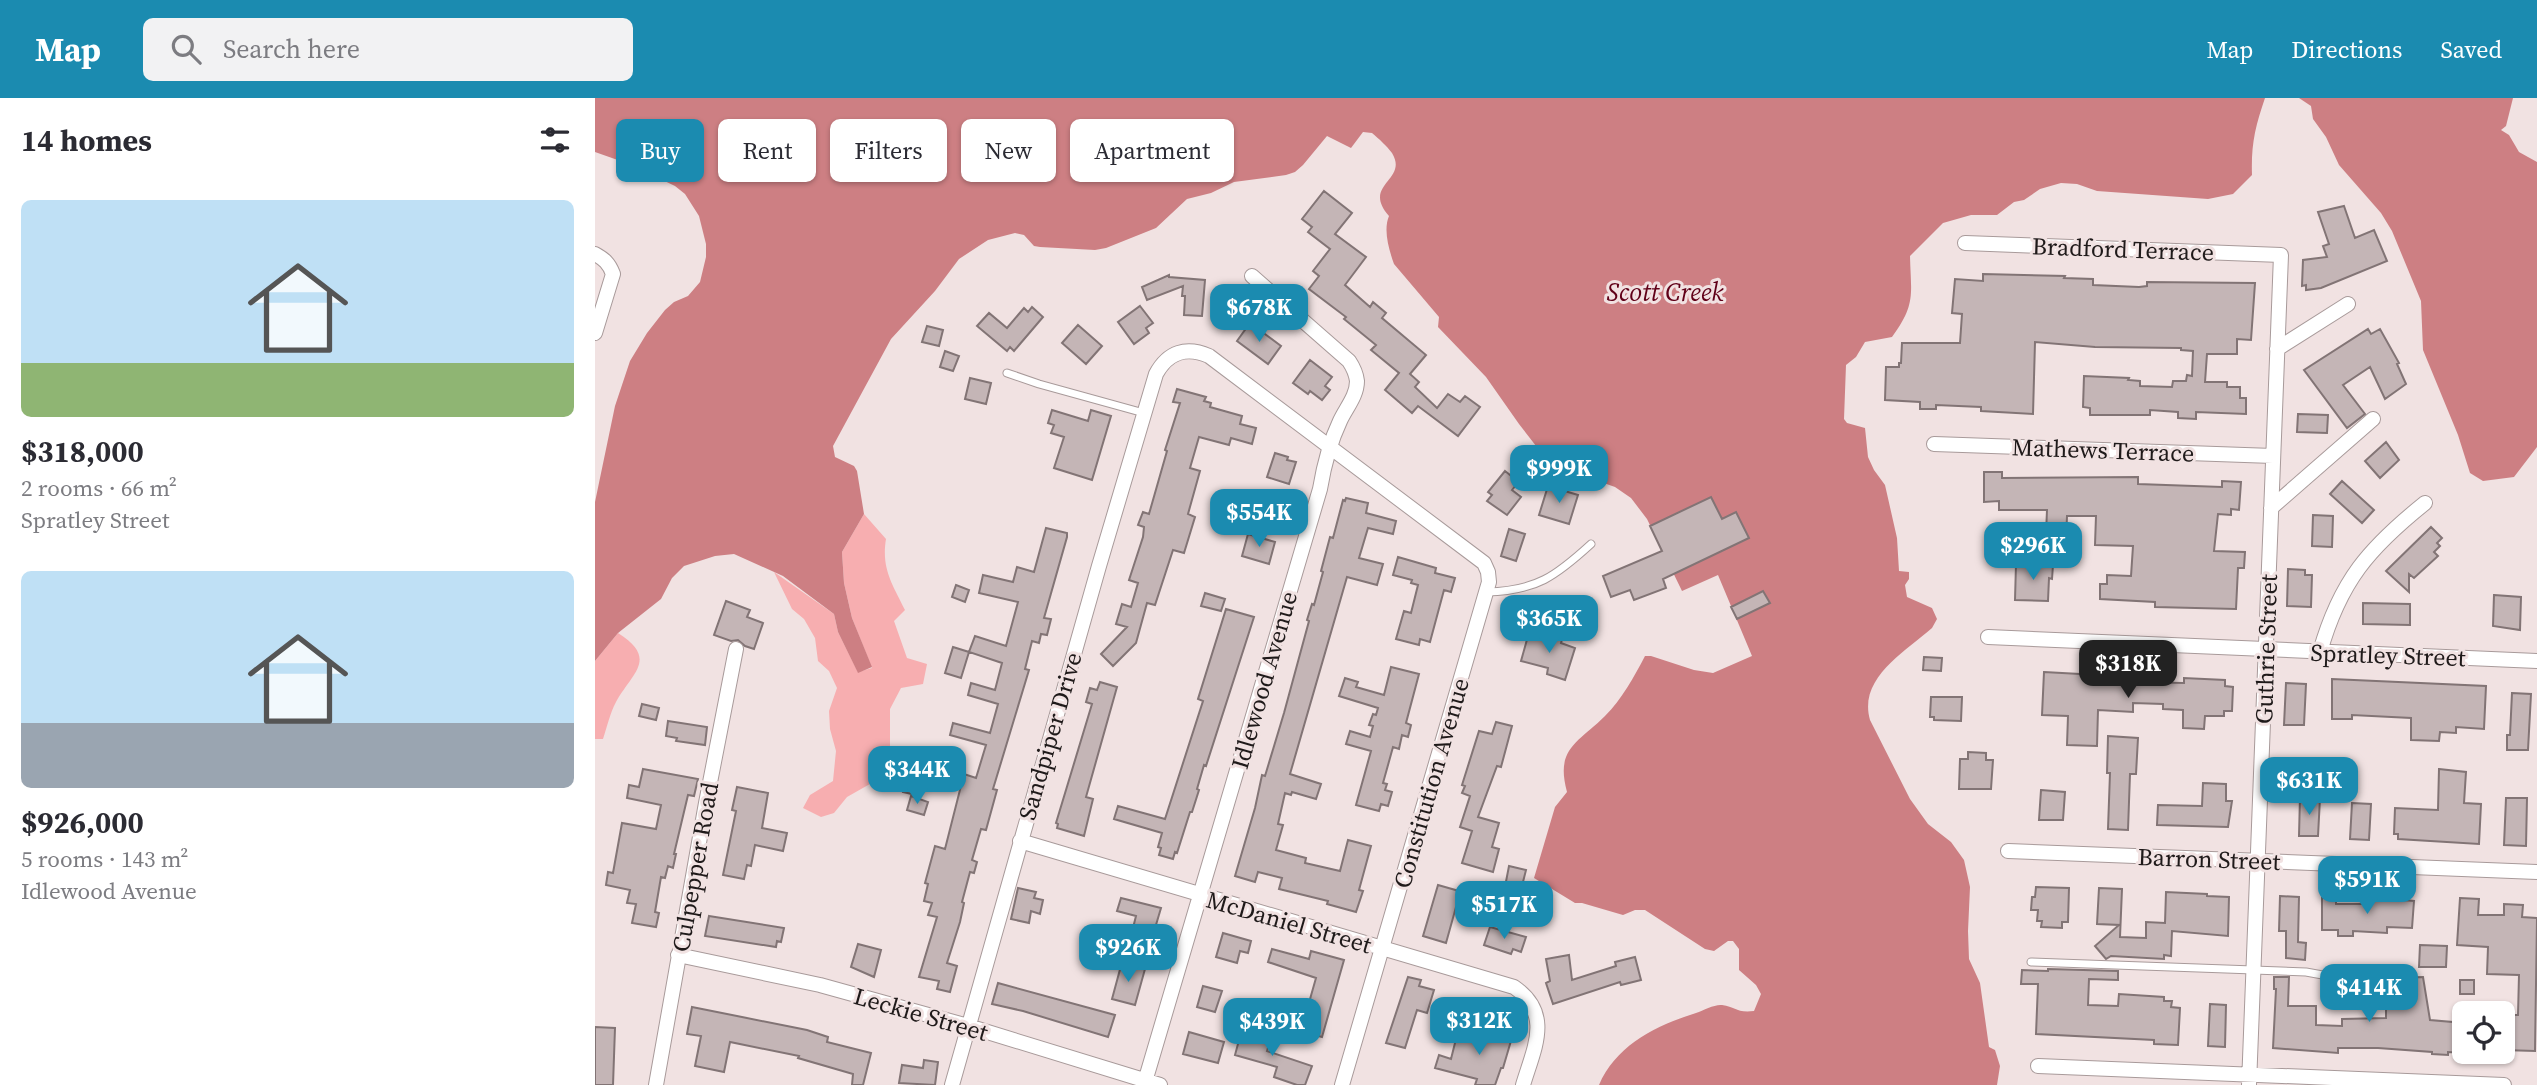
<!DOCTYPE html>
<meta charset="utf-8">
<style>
body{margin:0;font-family:"Source Serif 4",serif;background:#f2f2f3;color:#2b2b33;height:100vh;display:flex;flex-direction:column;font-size:26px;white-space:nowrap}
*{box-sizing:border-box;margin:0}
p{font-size:23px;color:#7c7c81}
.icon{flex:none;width:38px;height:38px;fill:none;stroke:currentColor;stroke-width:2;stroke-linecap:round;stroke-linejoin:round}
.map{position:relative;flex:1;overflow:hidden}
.panel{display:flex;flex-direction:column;background:#fff;width:595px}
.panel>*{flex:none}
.guide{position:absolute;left:21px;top:21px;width:665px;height:63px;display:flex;gap:14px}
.buttons{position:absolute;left:1857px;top:903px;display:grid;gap:14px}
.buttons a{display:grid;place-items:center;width:63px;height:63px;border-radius:10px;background:#fff;box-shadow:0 2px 5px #0004;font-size:35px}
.price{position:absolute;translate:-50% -60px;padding:0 16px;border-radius:14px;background:#1b8bb0;color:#fff;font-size:23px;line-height:46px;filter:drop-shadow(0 2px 4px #0008)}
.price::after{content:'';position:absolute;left:50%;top:42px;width:21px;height:16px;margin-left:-10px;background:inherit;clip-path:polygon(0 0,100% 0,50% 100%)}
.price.selected{background:#222;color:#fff}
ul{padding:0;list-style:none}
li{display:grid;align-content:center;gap:14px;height:371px;padding:0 21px}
li span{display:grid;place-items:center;height:217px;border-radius:10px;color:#555}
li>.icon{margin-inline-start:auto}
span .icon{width:126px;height:126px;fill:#fffc;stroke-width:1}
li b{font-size:30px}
h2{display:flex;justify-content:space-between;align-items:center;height:84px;padding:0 21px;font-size:30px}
.pill{padding:0 24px;border-radius:10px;background:#fff;box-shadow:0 2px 5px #0004;font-size:24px;line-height:63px}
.pill.selected{background:#1b8bb0;color:#fff}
header{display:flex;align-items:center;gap:42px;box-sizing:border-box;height:98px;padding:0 35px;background:#1b8bb0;color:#fff}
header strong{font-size:33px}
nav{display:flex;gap:38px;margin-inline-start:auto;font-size:24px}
.search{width:490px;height:63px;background:#f2f2f3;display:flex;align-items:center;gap:18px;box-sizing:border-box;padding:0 24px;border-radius:10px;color:#7c7c81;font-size:26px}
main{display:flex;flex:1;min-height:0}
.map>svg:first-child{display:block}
.green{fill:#f7aeb0}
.water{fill:#cd7f83}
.building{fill:#c4b5b6;stroke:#827475;stroke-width:2}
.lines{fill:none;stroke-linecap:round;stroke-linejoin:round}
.service-casing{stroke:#a89a9a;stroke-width:9}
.minor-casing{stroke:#a89a9a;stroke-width:16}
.service{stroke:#fff;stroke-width:7}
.minor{stroke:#fff;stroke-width:14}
.labels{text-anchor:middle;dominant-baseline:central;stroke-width:6;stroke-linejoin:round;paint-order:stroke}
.street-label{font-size:24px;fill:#1f1a1a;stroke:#f1e2e2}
.water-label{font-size:26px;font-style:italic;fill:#600018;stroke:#f1e2e2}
</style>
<header>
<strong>Map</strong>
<div class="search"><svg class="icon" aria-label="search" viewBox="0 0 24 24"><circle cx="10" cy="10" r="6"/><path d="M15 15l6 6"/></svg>Search here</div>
<nav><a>Map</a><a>Directions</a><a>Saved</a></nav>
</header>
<main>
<section class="panel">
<h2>14 homes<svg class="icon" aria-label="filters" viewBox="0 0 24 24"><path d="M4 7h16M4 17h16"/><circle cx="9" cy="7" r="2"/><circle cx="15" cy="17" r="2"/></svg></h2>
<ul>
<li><span style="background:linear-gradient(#bfe0f5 75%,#8fb573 0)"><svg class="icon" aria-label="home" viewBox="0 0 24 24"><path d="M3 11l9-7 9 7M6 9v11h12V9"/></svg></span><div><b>$318,000</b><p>2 rooms · 66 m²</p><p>Spratley Street</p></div></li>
<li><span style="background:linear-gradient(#bfe0f5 70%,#9aa5b1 0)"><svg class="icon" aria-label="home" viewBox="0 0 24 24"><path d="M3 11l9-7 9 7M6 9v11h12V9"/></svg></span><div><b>$926,000</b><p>5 rooms · 143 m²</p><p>Idlewood Avenue</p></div></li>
</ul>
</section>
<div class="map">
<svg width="1942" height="987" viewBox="0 0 1942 987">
<rect width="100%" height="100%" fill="#f1e2e2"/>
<path class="green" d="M269,416L291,441C286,471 298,487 310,512L299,523L312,560L332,566L328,586L306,590L295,611V668L282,682L252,699L239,715L226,719L208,710L215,697L238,683L241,653L235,631L234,613L242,590L234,573L223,563L220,540L209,521L197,511L179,474L239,516L243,534L263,574L277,570L257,520L249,485L247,454Z
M23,535C64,561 37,575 21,604C15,615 12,629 8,641H0V563Z"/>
<path class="water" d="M0,0H1670C1660,29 1656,47 1657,77L1638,96L1613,101L1502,93L1482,86L1466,85L1445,91L1429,102L1419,104L1402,117H1376L1348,125L1315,158C1316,197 1321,206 1297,239L1270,244L1261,259L1251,267L1249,321L1252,325L1270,330L1273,359L1279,372L1290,387L1302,440L1304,473L1314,474V481L1310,487L1312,499L1337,510L1342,521L1337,530C1310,554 1263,580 1275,622L1315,701L1333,726L1356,744L1369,762L1375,789L1373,833L1374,861L1385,885L1394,949L1400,952L1405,968L1402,987H1004C1021,947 1062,927 1101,915C1109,912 1120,906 1127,907C1141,909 1141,915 1159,913L1166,896L1161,887L1144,872V851L1138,843H1133L1119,853L1110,851L1050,812H1040L1028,817L987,805H980L939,780L960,709L972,694C960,650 983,645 1010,618C1027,601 1039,579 1050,558H1056L1099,572L1118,575L1157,558L1123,477L1087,493L1052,421L1036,400L1020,389L955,366L924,326L891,279L843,229L844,219L799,166C794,152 788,132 794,118C766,86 814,83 797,55C792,48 784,41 777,35L768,34L756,50L732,38L708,67L700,74L691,77L639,84L616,95L592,101L561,130L511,150L500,152L445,149L439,148L429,137L420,135L393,142L364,161L340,193L296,241L238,348L240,359L259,368L262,373L269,416L247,454L249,485L257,520L277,569L263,575L243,534L239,516L188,478L139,456L120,458L89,468L77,480L66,501L23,535L0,563V404L20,308L35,263L52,235L70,212L79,204L93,198L105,184L111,159V146L104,118L90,96L80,88L34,66L0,54Z
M1704,0H1918L1911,28L1906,32L1914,37L1924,54L1942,64V349L1919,379L1888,383L1875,375L1863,337L1828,252L1826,203L1797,133L1786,115L1744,67L1731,39L1718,21L1716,8Z"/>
<path class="building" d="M729,93L757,115L740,136L771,159L750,187L775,209L778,204L791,215L787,220L831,257L815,276L824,284L820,289L842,310L853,296L865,304L870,298L885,309L863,338L823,308L817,315L790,292L804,275L776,252L781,247L749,221L751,219L714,191L724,178L718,173L735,151L713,134L717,129L707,121Z
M1749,108L1760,140L1779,132L1792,163L1726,190L1711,192V187L1707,188L1708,162L1732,159L1728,148L1734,146L1723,114Z
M1388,176L1470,178L1469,180L1498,181V187L1544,189L1552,188V184L1660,185L1656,242L1642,241V256H1612L1610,284H1632V289H1645V300H1651V316L1601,314V321L1583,320V314L1555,312V317H1495V310L1488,309L1489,278L1534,280L1533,282L1545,283V288L1577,289L1578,283H1591L1592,277L1597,278L1598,253L1586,252V250L1500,249L1440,244L1438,316L1386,313V309L1341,307V311H1325V304L1290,302L1291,269H1304V265H1306L1307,245H1365L1367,216L1357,215L1360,181L1388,183Z
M574,177V179L610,182L607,218L589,217L590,198H587L588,188L552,202L547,189Z
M545,208L558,225L551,230L554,235L539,246L523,224Z
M437,209L448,219L419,253L415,249L412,253L382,228L394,215L412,230L429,210L433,214Z
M655,225L686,248L673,266L642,243Z
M483,227L507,248L491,266L467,245Z
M332,228L348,232L344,248L327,244Z
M1773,231L1776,236L1785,231L1804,265L1802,266L1811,286L1790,301L1775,269L1748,287L1770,316L1752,330L1709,272Z
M350,253L364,258L358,273L345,269Z
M715,262L737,279L730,288L735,292L727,302L715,293L713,296L698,285Z
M375,280L396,285L391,306L370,301Z
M582,291L611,299L609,303L616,305L615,309L647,318L645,326L661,330L657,346L636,340L634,347L604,339L595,370L605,373L593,416L600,419L589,455L578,452L560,507L552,505L541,545L518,568L506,556L532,529L521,526L527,506L536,509L543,485L534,482L548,439L549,429L543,427L548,414L554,416L572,353L570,352L585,305L578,304Z
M457,312L493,323L496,312L516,318L497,382L459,370L469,339L456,335L459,327L453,325Z
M1703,316L1733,317L1732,335L1702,334Z
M1791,344L1804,362L1785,380L1770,363Z
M680,355L693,359L692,362L701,364L694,386L672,379Z
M910,373L920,381L918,384L921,387L917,392L926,399L912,417L892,403L897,397L893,394Z
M1389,374H1407V380L1543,379V386L1627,389V383L1646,384L1644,412L1636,411V417L1623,416L1619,453L1650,454L1649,470H1643L1641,511L1560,509V504L1505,501V486H1512V477L1536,478L1538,448L1500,447L1501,418H1472L1471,444H1466L1465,461L1450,460L1452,412H1404V403L1389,404Z
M1747,383L1779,412L1767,425L1735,396Z
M953,388L983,397L974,426L944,417Z
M1116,399L1127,421L1141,414L1154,440L1068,481L1071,490L1039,502L1035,492L1016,499L1008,478L1067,453L1055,428Z
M751,400L773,405L771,415L801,423L798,436L773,430L764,460L788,466L782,487L752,479L695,676L726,686L721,701L697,694L696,697L690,695L683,726L688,727L681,752L711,760L710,765L745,773L753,742L776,748L764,792L768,793L761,814L732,806L733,803L684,791L687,780L663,774L660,784L640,778L660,710L667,677L670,678L689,615L714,523L712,522L717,506L719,507L728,474L726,473L735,439L738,440L748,402L750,403Z
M1718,417L1738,418L1737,449L1717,448Z
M1836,429L1847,440L1842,445L1845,448L1839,454L1843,458L1819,480L1814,476V494L1791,473Z
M451,430L472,435V439L449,520L456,521L452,537L446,536L444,545L437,543L430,571L434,572L398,691L402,692L391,732L386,731L377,762L382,764L379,775L375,774L367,804L369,805L365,824L352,865L362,868L355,894L342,891L344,883L324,879L342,819L333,817L337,805L329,803L333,786L330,785L340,748L350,751L369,676L381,680L391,647L355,637L358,625L395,635L403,606L373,597L376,585L400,592L407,565L374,554L380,538L411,548L423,504L384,495L388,477L418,484L422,469L439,474Z
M914,431L930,436L921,463L906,458Z
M653,436L680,444L674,466L647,458Z
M803,459L841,470L840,475L860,480L856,494L849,492L835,544L825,541L824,547L801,541L809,513L816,515L823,487L816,485L817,482L798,477Z
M1421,466L1458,467L1457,481L1454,480L1453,503L1420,502Z
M1693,471L1710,472V477H1717L1716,509L1692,508Z
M361,487L374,492L370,504L357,499Z
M1168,493L1175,505L1142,521L1136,509Z
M610,495L630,501L626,513L606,508Z
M1899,497L1926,499L1925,532L1898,528Z
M131,503L155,512L152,519L168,525L159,551L150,548L143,542L136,543L119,537Z
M1768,505L1815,506V527L1768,526Z
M631,511L659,519L611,668L609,667L602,691L604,692L597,714H595L582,755L580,754L578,761L564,757L566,750L563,749L567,735L519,721L523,708L570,721L608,603L603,601Z
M956,534L968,538L966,545L980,550L970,582L952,576L953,570L926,563L933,538L953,543Z
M358,549L374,554L366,580L350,575Z
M1329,559L1347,560L1346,573L1328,572Z
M796,569L824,576L811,625L816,627L813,639L807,637L804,651L798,649L788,685L792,686L790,692L797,694L793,708L786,706L784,713L761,707L776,653L751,646L755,633L775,639L778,628L774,627L778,616L781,617L783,610L744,598L750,580L763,584L761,589L789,597Z
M1449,574L1539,579V584L1589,585V580L1630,582V588L1638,589L1637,613H1629V618H1610L1609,631L1588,630V612L1568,611V606L1538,605V614L1503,612L1502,648L1472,647L1473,618L1447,617Z
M1737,581L1891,588L1889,631L1861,629V635L1845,634L1844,643L1816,642V620L1757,617V621H1737Z
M505,584L522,589L491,699L498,701L489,738L462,730L463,726L461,725L497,606L491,604L495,590L502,592Z
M1691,585L1711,586L1709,627H1689Z
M1917,595L1936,596L1933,652H1912V637H1915Z
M1336,599H1367L1366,623L1339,622V619H1335Z
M47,606L64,610L61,622L44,618Z
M73,623L112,629L110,647L81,643L82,640L71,638Z
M901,624L917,628L906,669L902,668L883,719L904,725L897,749L904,751L898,774L867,765L877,733L865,729L875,698L867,695L870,688L867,687L884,633L897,636Z
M1513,638L1543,640L1541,676H1535L1533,732L1513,731L1515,675H1512Z
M1373,654L1391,655V662H1398L1396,691H1364L1365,661H1373Z
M1714,665H1729V686L1714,685Z
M48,671L103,681L99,698L93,697L79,756H81L78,770L73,768L70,780L66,779L60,814L64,815L61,829L37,825L41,806L32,805L35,792L11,787L13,774L18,775L27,725L61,731L66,707L32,700L34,687L44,689Z
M1844,671L1871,674L1869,705L1886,706L1884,746L1803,741V736H1799L1800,710L1843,712Z
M312,679L325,682L321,697L308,694Z
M1608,685L1631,686V703H1637L1633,729L1562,727L1563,707L1607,708Z
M142,689L173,695L167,730L192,735L188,753L160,747L156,768L152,767L149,781L128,777L141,713L137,712Z
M1446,692L1470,694L1468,722H1444Z
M316,698L333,704L329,717L312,712Z
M1705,699L1725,700L1723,738H1704Z
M1911,700H1932L1931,748L1909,747Z
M1757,705L1776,706L1774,742L1755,741Z
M914,768L931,772L923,804L908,799Z
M843,787L871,795L866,811L861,809L851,845L828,838Z
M1441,789L1474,790L1473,824H1467V830L1446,829L1447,823H1442L1443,812H1436L1437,799H1440Z
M423,790L441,794L439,800L448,802L445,816L436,813L434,825L416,821Z
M1504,790L1527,791L1525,839L1551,840V824L1570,825L1571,794L1612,796V798L1634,799L1633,838L1577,833L1576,858L1569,857V861L1516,858L1511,861L1500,848L1524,827L1502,826Z
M1685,798L1704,799L1703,844L1711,845L1710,862L1691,860V833H1684Z
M1773,799L1819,803L1817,830L1792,829V835L1758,833V838H1743V832H1727V800H1741V806H1773Z
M526,800L566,810L555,847L535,842L541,818L522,813Z
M1865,800L1884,801L1883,817H1909V806L1928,807L1927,819L1942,820L1940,953L1908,952V917H1923L1924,877L1892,876L1893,849L1862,847Z
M114,818L189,830L186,844L182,843L181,849L110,838Z
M895,829L931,839L926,854L918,851L916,856L889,847Z
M628,835L656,843L653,855L645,853L642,865L621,859Z
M263,846L286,852L279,879L256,869Z
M1825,847L1852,848L1851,869H1824Z
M677,851L714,861L716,853L749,862L727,939L706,933L721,880L673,864Z
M974,857L977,882L1021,868L1020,864L1040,859L1046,882L1026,887L1025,884L958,906L951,885L955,883L951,861Z
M527,864L550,871L540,907L517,901Z
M1453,871L1523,873V882L1494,881L1493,907L1523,908L1524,896L1569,899V903H1577L1576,909L1585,910L1583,947L1559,946V942L1441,936L1443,886H1426L1427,872L1453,873Z
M813,879L826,882L824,888L839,892L832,915L822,912L810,950L791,945Z
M1679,879H1694L1693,908H1721V927L1747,928V921L1791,920V880L1828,879L1835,922L1869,925V955L1853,954V957L1837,956V954L1783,950H1743V955L1678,950L1681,891H1679Z
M1865,882H1879V896H1865Z
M403,885L520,917L513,939L428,913L397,906Z
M608,888L627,893L620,914L602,909Z
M1615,906L1631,907L1630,949L1613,948Z
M97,909L212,932L233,939L232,944L276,955L268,987H257L258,976L203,960L204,958L135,944L129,974L100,968L106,938L92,936Z
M851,913L867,917L862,935L846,930Z
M0,929L20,930L18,987H0Z
M892,929L918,936L908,970H906L900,987H880L882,981L840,970L844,957L856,961L862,937L887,943Z
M647,931L676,939L672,953L717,968L710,987H702L679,979L682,969L640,957Z
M594,934L629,944L623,965L588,956Z
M329,962L343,964L340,987L304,985L307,967L328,970Z"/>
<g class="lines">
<g class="service-casing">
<path id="service" d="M412,275L444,286L549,315
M892,494C941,493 961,478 996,446
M1436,864L1711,874L1744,880"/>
</g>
<g class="minor-casing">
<path id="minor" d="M1370,145L1686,157L1654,987
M0,156C9,161 14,165 18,176L0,235
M1682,251L1753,206
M1339,346L1678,358
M1676,410L1778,321
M1393,539L1942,563
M1725,554C1745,483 1774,450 1830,405
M425,743L919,889C958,916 939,950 928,987
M1413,753L1942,774
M83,857L225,887L373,928L565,987
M1443,968L1909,987
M61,987L111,705L141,551
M357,987L504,468L561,276C573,254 591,248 614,258L889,465L893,474L894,484L747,987
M549,987L725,391C729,367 735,344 745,323C751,310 762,298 762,283C761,275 758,269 754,263L657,178"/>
</g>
<use href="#service" class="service"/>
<use href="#minor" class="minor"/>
</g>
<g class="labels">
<g class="street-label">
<text transform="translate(1528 151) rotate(2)">Bradford Terrace</text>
<text transform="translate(1508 352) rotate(2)">Mathews Terrace</text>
<text transform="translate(1671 551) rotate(-88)">Guthrie Street</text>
<text transform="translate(1793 557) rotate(2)">Spratley Street</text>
<text transform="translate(669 582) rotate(-74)">Idlewood Avenue</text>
<text transform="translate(455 638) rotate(-74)">Sandpiper Drive</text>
<text transform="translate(836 685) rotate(-74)">Constitution Avenue</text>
<text transform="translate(1614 761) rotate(2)">Barron Street</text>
<text transform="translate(100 769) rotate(-80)">Culpepper Road</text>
<text transform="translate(694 824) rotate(16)">McDaniel Street</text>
<text transform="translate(326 916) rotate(16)">Leckie Street</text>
</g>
<g class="water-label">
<text x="1070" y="194">Scott Creek</text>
</g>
</g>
</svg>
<div class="buttons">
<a><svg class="icon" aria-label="locate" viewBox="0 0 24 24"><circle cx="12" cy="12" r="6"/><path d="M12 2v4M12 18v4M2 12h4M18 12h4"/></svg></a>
</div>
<b class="price" style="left:664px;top:246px">$678K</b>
<b class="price" style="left:964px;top:407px">$999K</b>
<b class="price" style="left:664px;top:451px">$554K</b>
<b class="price" style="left:1438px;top:484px">$296K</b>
<b class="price" style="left:954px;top:557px">$365K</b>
<b class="price selected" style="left:1533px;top:602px">$318K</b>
<b class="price" style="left:322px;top:708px">$344K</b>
<b class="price" style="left:1714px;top:719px">$631K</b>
<b class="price" style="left:1772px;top:818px">$591K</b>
<b class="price" style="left:909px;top:843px">$517K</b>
<b class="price" style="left:533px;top:886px">$926K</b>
<b class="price" style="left:1774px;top:926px">$414K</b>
<b class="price" style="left:884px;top:959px">$312K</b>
<b class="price" style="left:677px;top:960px">$439K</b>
<div class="guide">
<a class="pill selected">Buy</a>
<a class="pill">Rent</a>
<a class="pill">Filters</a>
<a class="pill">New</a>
<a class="pill">Apartment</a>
</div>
</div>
</main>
